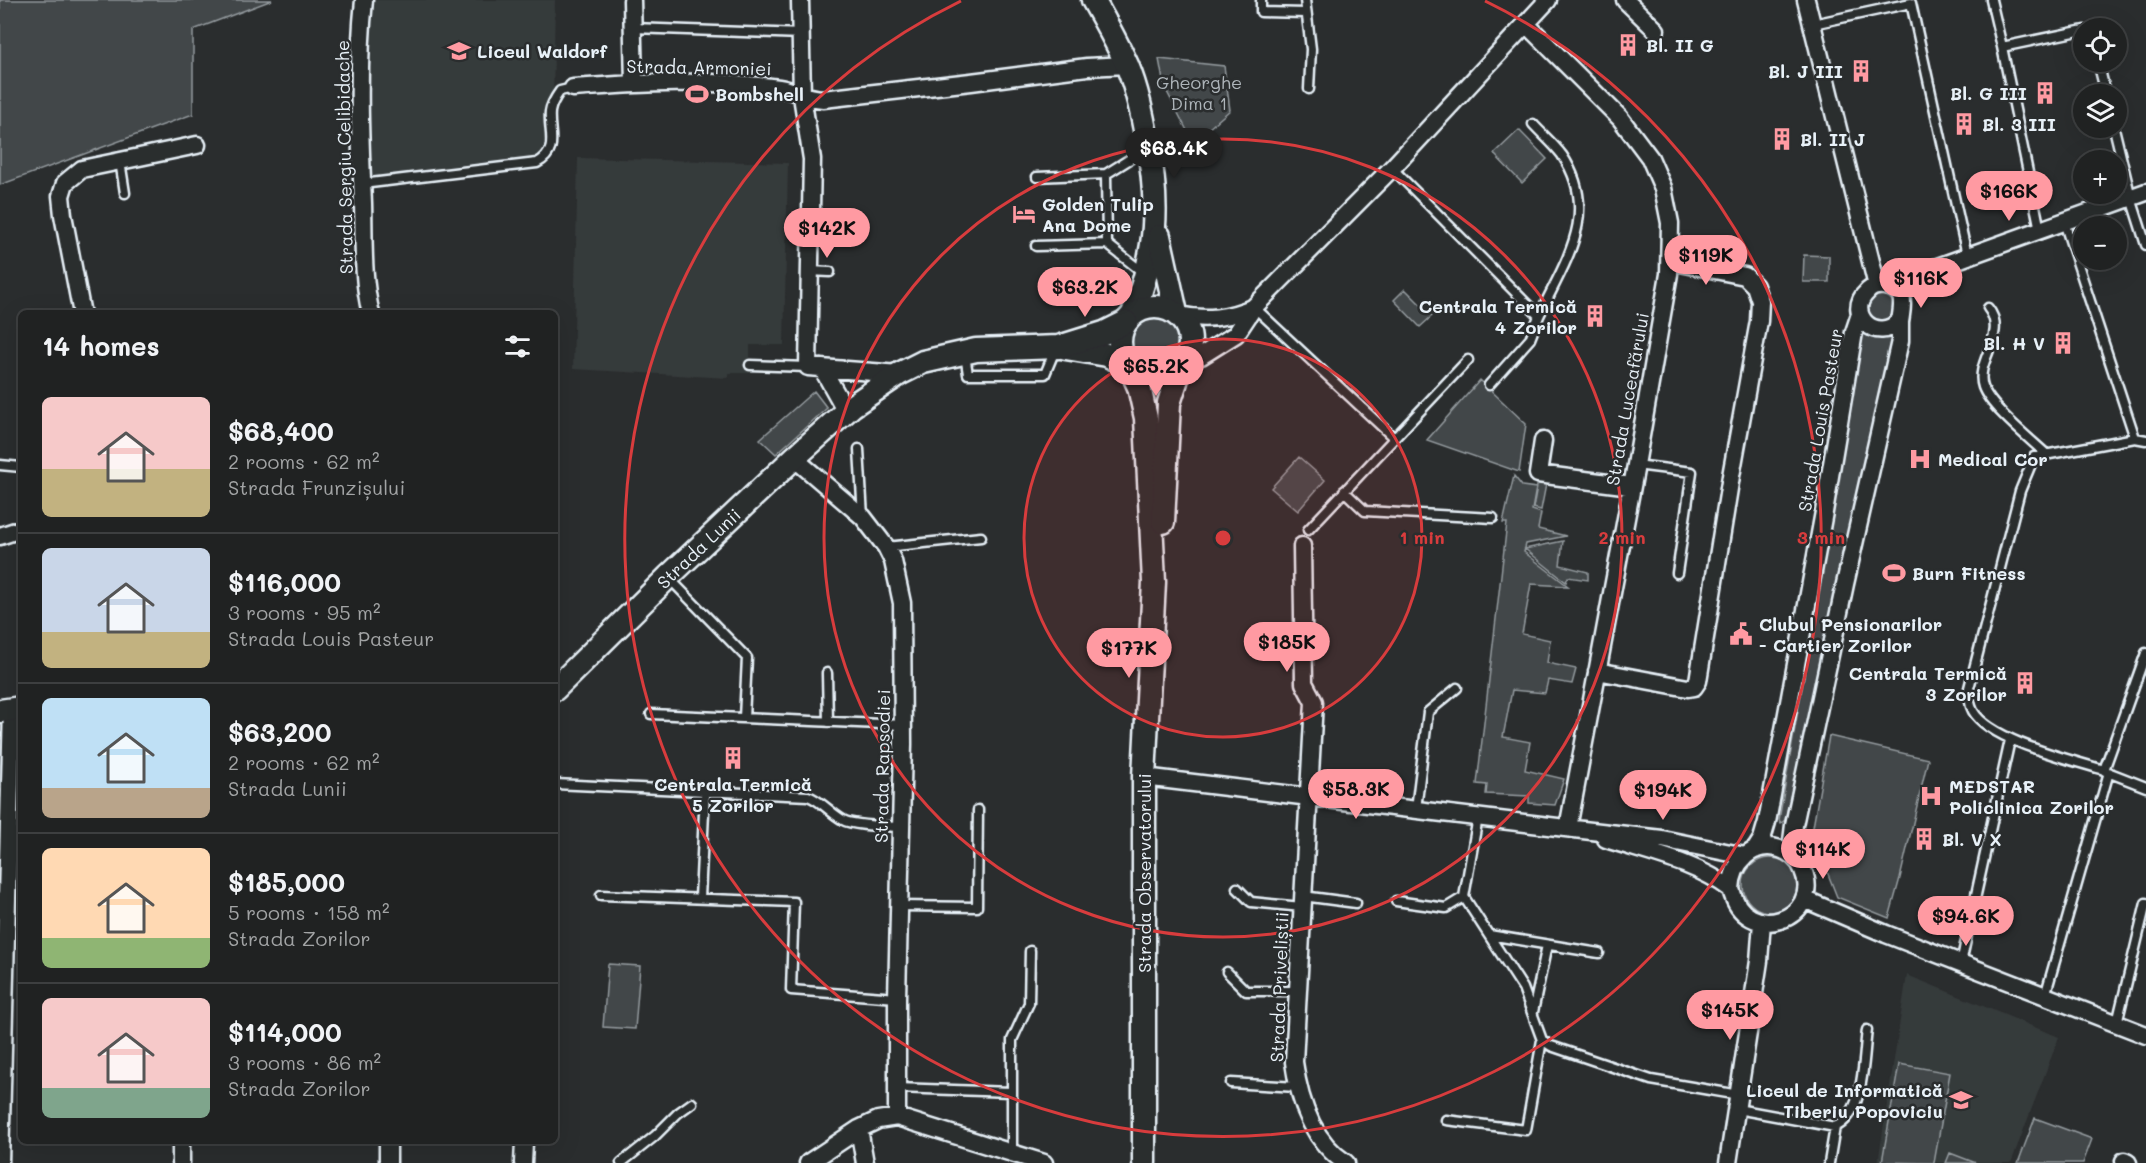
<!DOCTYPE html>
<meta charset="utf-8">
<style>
body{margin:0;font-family:Mali,sans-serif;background:#282a2a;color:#f1f3f6;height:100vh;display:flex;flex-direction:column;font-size:22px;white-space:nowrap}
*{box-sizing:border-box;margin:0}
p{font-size:20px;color:#a2a4a5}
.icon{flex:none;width:33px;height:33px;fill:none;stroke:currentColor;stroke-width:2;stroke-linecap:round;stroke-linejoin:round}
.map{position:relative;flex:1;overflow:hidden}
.side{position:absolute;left:18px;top:310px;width:540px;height:834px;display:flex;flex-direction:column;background:#202222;border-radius:9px;box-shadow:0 6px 24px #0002,0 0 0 2px #3d3f40}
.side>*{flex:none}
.buttons{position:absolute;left:2073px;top:18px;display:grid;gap:12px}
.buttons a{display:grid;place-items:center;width:54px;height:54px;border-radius:50%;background:#202222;box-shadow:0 6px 24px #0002,0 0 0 2px #3d3f40;font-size:30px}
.price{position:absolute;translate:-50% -51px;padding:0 14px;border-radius:21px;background:#ff9aa2;color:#111;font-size:20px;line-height:39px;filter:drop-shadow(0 2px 3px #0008)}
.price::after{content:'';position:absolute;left:50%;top:36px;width:18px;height:14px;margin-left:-9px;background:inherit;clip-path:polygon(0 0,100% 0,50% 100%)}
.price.current{background:#222;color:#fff}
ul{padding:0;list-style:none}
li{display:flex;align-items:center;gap:18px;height:150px;padding:0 24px}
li+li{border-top:2px solid #3d3f40}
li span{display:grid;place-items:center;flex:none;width:168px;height:120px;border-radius:9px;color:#555}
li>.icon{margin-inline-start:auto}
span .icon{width:72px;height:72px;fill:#fffc;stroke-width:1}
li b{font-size:26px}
h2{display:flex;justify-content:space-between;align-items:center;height:72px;padding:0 24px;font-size:26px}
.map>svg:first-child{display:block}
.built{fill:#363a3b}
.green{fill:#424648;stroke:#959ca0;stroke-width:1.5}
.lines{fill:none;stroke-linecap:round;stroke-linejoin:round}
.lane-casing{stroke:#e8f1f8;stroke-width:13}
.street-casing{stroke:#e8f1f8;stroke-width:21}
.secondary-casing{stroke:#e8f1f8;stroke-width:27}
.lane{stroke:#2a2d2e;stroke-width:8}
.street{stroke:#2a2d2e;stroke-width:16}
.secondary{stroke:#2a2d2e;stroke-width:22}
.ring{fill:none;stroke:#d83c3d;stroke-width:3}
.labels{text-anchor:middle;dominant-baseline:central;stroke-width:5;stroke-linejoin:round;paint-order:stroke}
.poi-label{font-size:18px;font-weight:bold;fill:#e8f1f8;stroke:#2a2d2e;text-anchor:start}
.street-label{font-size:18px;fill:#e8f1f8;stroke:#2a2d2e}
.park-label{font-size:18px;fill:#aeb5ba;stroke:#2a2d2e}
.centre{fill:#d83c3d;stroke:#2a2d2e;stroke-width:3}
.ring-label{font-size:18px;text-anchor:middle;font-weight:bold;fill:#d83c3d;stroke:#2a2d2e;stroke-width:5;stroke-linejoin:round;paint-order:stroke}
</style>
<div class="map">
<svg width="2146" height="1163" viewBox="0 0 2146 1163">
<rect width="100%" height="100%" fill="#2a2d2e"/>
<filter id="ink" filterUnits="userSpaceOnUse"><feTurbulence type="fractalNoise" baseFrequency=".0167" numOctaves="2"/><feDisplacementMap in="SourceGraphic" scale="12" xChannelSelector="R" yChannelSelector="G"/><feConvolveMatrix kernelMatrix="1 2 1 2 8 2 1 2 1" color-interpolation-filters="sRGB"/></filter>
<g filter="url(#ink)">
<path class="built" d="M365,0H555L553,101L544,160L362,184Z
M578,158L788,163L784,345H750V373H729L728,378L573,369Z
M1907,975L2059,1037L2011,1163H1878Z"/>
<path class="green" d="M0,0H272L193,30V114L0,185Z
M1159,59L1224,66L1230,110L1193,142L1164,86Z
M1519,130L1547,159L1522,183L1494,154Z
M1804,255L1829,256V282H1803Z
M1405,289L1432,316L1420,327L1394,300Z
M1868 308a13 13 0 1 1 26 0a13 13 0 1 1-26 0Z
M1129 343a26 26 0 1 1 52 0a26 26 0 1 1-52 0Z
M1866,331L1891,336L1894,340L1785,820L1781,823L1779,820L1863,334Z
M1480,380L1526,424L1519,472L1427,440Z
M814,391L827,408L776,454L760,439Z
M1299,457L1325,480L1298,511L1271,488Z
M1539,475L1579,481L1578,488L1546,484L1541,510L1533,508Z
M1514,476L1522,486L1536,488L1532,510L1541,513L1538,529L1566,536L1526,544L1524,552L1568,586L1531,584L1522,634L1550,640L1547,663L1576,669L1572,684L1548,680L1545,693L1512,690L1503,737L1530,742L1525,770L1564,779L1555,805L1529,803V796L1486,794L1487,785L1477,784L1507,523H1503Z
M1563,541L1560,565L1588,572V580L1568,577L1566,582L1525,549Z
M1829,736L1928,759L1900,878L1889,918L1837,897L1812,833Z
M1743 885a27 27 0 1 1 54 0a27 27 0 1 1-54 0Z
M608,964L640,966L635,1029L603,1027Z
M1899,1064L1950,1073L1934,1163L1882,1162Z
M2035,1118L2092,1139L2083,1163H2018Z
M1950,1153L1976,1163H1946Z"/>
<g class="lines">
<g class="lane-casing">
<path id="lane" d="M1261,0V12L1306,13
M1305,0L1311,49L1309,89
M1991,0L2002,47
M1813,24L1911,3L1967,255
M633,28L802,34
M2098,62L2106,94
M2114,128L2131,198L2146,245
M120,161L125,193
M1392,168L1539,316C1565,261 1601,213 1562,155C1554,144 1542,134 1533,124
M1037,177L1106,174
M362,184L537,163C560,151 548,132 550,112C551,104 555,98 560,91L573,88
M2064,222L2135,438
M2040,230L2002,47L2084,30
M1107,244L1106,174L1146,149
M1036,246L1107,244L1145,274
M810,271L830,272
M1254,307L1394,438
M1988,308C2009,334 1974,361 1983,387C1990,407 2030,439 2047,455
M965,355L968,374H1045L1055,350
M750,365L808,367
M1489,385L1530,339L1539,316
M2146,440L2135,438L2034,457L2020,491L1969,688C1969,696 1969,704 1973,711C1990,741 2072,760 2104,770L2146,653
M859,449L863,517
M0,465L21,467
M1636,465L1692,472L1677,573
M1344,491L1365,511L1493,518
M1308,530L1468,360
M886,547L981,537
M668,577L747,658L744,718
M827,673L828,722
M651,714L903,725
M2105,771L2146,787
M555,784L808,796C822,801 830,813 843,820C853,826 887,826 901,827
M1416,809L1428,712L1457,688
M1478,817L1464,897L1523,988L1542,1040L1551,1046L1651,1080L1739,1095
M1237,888L1251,902L1302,907
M601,895L794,902L791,990L897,998
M1303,896L1356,903
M700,898L705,791
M1396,901L1446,908L1464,897
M899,906L977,907L978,810
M1489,935L1599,953
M1961,963L2010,740
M1227,972L1246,991H1298
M2045,996L2109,772
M1533,1012L1547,945
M2117,1023L2146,903
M1231,1083L1297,1087
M896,1088L1011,1092
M1737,1109L1835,1127C1865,1114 1863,1059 1867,1030
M1446,1120L1526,1130L1542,1040
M1012,1152V1040L1029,1003L1030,951
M621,1163L655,1136L678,1113L692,1103
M1829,1163L1835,1127"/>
</g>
<g class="street-casing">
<path id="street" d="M364,0C357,67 360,136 363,203C364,239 362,278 371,314
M632,0L634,84
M800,0L802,96L812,159L808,367L899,374
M1625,0L1656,30
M1806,0L1877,286
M1526,24L1620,118L1650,158L1663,188L1670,223L1669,274L1636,465L1568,828
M573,88C641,83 711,79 779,88C794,90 805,98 823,99L971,82L1087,67L1127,65
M1897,291L1910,280L1932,269L2146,192
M82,314L63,215L61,196L65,183L82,169L197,145
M1179,315C1206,321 1229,318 1254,307
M1183,364L1201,356L1236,334L1254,307L1392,168L1548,0
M822,368L846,411
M1543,441L1538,474L1631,486
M794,458L863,517L886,547L893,561L902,603L903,744L897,998V1117
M0,536L21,529
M1302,546L1304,683L1314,702L1294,1062C1299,1100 1312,1141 1346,1163
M1597,671L1688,688L1694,687L1698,681L1731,476L1759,321L1760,301L1755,286L1745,276L1670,261
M1144,777L1574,829L1662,839L1745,856
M1606,839C1649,853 1695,862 1731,889C1745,948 1824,919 1803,870C1799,860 1790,852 1780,849C1752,840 1732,864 1731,889
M1755,850L1762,839L1767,822L1824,512L1854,332L1860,314
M1794,857L1792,841L1794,825L1845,584L1900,341C1900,335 1900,328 1900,322C1902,307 1908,288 1884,286C1878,285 1871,287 1867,292C1844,313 1877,346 1900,320
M1804,899L1886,934L2146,1035
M859,1129L865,1163
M2124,1161L2128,1163
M0,1163L12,709
M181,1163V1142
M388,1163V1142
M523,1163L524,1142
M808,1163L859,1129L878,1120L897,1117L1044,1163
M1728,1163L1759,961L1762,922"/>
</g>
<g class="secondary-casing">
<g id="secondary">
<path d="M1093,0C1105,21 1117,43 1127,65C1137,89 1142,114 1147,140C1160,206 1157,250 1133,314"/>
<path d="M1159,236L1176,313"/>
<circle cx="1155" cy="342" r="35"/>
<path d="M1066,348L1107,355L1128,365"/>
<path d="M1130,367L1139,387L1146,418L1154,582L1144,777V1163"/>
<path d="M1163,522L1169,403L1181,366"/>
<path id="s1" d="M555,689L668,577L794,458L852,406L899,374L923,362L976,350L1059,347L1104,333L1126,322"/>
<path d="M0,711L21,708"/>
</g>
</g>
<use href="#lane" class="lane"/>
<use href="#street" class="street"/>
<use href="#secondary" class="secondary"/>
</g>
</g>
<circle cx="1223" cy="538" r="199" fill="#d83c3d" fill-opacity=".12"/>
<g class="ring">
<circle cx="1223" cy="538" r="199"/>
<circle cx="1223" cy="538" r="399"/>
<path d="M1485 1A598 598 0 1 1 961 1"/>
</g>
<defs>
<g id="building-bare" transform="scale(1.8)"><path d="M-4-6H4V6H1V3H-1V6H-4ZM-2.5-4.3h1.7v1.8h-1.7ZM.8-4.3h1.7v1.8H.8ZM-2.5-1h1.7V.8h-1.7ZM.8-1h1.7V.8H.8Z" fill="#ff9aa2" stroke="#2a2d2e" stroke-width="2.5" paint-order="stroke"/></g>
<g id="school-bare" transform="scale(1.8)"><path d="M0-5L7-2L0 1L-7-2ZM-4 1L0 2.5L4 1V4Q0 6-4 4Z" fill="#ff9aa2" stroke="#2a2d2e" stroke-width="2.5" paint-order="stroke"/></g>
<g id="stadium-bare" transform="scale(1.8)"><path d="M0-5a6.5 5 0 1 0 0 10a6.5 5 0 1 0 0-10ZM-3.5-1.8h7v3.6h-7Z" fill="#ff9aa2" stroke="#2a2d2e" stroke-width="2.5" paint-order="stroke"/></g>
<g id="hotel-bare" transform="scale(1.8)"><path d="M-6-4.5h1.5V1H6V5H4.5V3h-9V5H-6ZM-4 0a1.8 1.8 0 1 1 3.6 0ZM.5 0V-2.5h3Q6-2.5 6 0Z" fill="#ff9aa2" stroke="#2a2d2e" stroke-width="2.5" paint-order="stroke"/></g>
<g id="hospital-bare" transform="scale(1.8)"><path d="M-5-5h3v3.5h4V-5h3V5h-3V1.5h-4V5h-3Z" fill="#ff9aa2" stroke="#2a2d2e" stroke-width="2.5" paint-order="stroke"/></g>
<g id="civic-bare" transform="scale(1.8)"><path d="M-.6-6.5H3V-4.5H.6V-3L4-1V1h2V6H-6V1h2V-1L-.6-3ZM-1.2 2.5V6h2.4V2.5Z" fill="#ff9aa2" stroke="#2a2d2e" stroke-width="2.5" paint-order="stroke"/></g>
</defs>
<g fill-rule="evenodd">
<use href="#building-bare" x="1628" y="45"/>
<use href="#school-bare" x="459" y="51"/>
<use href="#building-bare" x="1861" y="71"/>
<use href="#building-bare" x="2045" y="93"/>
<use href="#stadium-bare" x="697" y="94"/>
<use href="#building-bare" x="1964" y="124"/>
<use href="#building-bare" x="1782" y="139"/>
<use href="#hotel-bare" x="1024" y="214"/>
<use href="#building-bare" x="1595" y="316"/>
<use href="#building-bare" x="2063" y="343"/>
<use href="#hospital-bare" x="1920" y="459"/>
<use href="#stadium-bare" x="1894" y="573"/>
<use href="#civic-bare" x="1741" y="634"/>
<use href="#building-bare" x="2025" y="683"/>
<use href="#building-bare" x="733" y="758"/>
<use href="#hospital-bare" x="1931" y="796"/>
<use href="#building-bare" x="1924" y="839"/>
<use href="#school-bare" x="1961" y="1100"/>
</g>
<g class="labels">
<g class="poi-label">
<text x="1646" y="45">Bl. II G</text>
<text x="477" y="51">Liceul Waldorf</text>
<text x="1843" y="71" text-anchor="end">Bl. J III</text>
<text x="2027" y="93" text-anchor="end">Bl. G III</text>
<text x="715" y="94">Bombshell</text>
<text x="1982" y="124">Bl. 3 III</text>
<text x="1800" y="139">Bl. II J</text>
<text x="1042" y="204">Golden Tulip<tspan x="1042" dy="21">Ana Dome</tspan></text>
<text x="1577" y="306" text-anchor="end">Centrala Termică<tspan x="1577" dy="21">4 Zorilor</tspan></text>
<text x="2045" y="343" text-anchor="end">Bl. H V</text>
<text x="1938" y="459">Medical Cor</text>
<text x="1912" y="573">Burn Fitness</text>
<text x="1759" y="624">Clubul Pensionarilor<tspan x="1759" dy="21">- Cartier Zorilor</tspan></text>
<text x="2007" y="673" text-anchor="end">Centrala Termică<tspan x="2007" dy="21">3 Zorilor</tspan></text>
<text x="733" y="784" text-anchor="middle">Centrala Termică<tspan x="733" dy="21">5 Zorilor</tspan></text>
<text x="1949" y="786">MEDSTAR<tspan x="1949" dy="21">Policlinica Zorilor</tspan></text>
<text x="1942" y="839">Bl. V X</text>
<text x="1943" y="1090" text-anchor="end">Liceul de Informatică<tspan x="1943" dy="21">Tiberiu Popoviciu</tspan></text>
</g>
<g class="street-label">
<text transform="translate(699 67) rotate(1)">Strada Armoniei</text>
<text transform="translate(344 157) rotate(-91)">Strada Sergiu Celibidache</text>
<text transform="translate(1627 399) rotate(-80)">Strada Luceafărului</text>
<text transform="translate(1820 420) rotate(-80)">Strada Louis Pasteur</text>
<text stroke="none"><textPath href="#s1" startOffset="201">Strada Lunii</textPath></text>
<text transform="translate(882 766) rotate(-89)">Strada Rapsodiei</text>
<text transform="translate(1144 873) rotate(-90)">Strada Observatorului</text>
<text transform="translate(1279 987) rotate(-88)">Strada Priveliștii</text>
</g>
<g class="park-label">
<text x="1199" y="82">Gheorghe<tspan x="1199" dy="21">Dima 1</tspan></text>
</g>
</g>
<circle cx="1223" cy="538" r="9" class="centre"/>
<g class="ring-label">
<text x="1422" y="544">1 min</text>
<text x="1622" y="544">2 min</text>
<text x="1821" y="544">3 min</text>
</g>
</svg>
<div class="buttons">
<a><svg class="icon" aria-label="locate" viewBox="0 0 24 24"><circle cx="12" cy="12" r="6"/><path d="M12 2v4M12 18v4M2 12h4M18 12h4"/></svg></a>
<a><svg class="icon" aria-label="layers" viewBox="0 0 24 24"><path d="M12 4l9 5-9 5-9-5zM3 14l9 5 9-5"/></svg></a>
<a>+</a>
<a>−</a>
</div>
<b class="price current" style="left:1174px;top:179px">$68.4K</b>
<b class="price" style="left:2009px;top:222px">$166K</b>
<b class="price" style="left:827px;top:259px">$142K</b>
<b class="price" style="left:1706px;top:286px">$119K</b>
<b class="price" style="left:1921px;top:309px">$116K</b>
<b class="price" style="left:1085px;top:318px">$63.2K</b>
<b class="price" style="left:1156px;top:397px">$65.2K</b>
<b class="price" style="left:1287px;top:673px">$185K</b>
<b class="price" style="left:1129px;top:679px">$177K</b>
<b class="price" style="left:1356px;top:820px">$58.3K</b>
<b class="price" style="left:1663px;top:821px">$194K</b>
<b class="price" style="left:1823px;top:880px">$114K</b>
<b class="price" style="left:1966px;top:947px">$94.6K</b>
<b class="price" style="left:1730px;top:1041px">$145K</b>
<section class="side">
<h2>14 homes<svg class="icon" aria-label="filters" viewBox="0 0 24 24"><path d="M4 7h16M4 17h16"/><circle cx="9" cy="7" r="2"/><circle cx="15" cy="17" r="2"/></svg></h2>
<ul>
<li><span style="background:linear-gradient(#f6c9c9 60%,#c2b280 0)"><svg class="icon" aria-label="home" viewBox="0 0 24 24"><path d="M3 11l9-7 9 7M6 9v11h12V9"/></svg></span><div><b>$68,400</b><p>2 rooms · 62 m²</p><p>Strada Frunzișului</p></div></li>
<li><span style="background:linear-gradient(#c9d6e8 70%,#c2b280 0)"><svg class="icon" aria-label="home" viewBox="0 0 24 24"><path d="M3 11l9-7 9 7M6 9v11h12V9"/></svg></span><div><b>$116,000</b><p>3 rooms · 95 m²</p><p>Strada Louis Pasteur</p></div></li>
<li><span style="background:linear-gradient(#bfe0f5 75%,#b9a48a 0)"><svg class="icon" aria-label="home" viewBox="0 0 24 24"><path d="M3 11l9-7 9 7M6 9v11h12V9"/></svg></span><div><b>$63,200</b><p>2 rooms · 62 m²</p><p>Strada Lunii</p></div></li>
<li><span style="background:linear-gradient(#ffd9b3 75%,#8fb573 0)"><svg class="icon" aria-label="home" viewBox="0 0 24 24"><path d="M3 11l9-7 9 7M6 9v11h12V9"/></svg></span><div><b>$185,000</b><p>5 rooms · 158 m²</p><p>Strada Zorilor</p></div></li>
<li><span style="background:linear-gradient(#f6c9c9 75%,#7fa58c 0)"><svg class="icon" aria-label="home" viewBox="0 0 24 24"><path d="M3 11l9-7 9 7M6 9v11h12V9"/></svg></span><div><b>$114,000</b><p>3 rooms · 86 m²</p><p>Strada Zorilor</p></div></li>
</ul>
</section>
</div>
